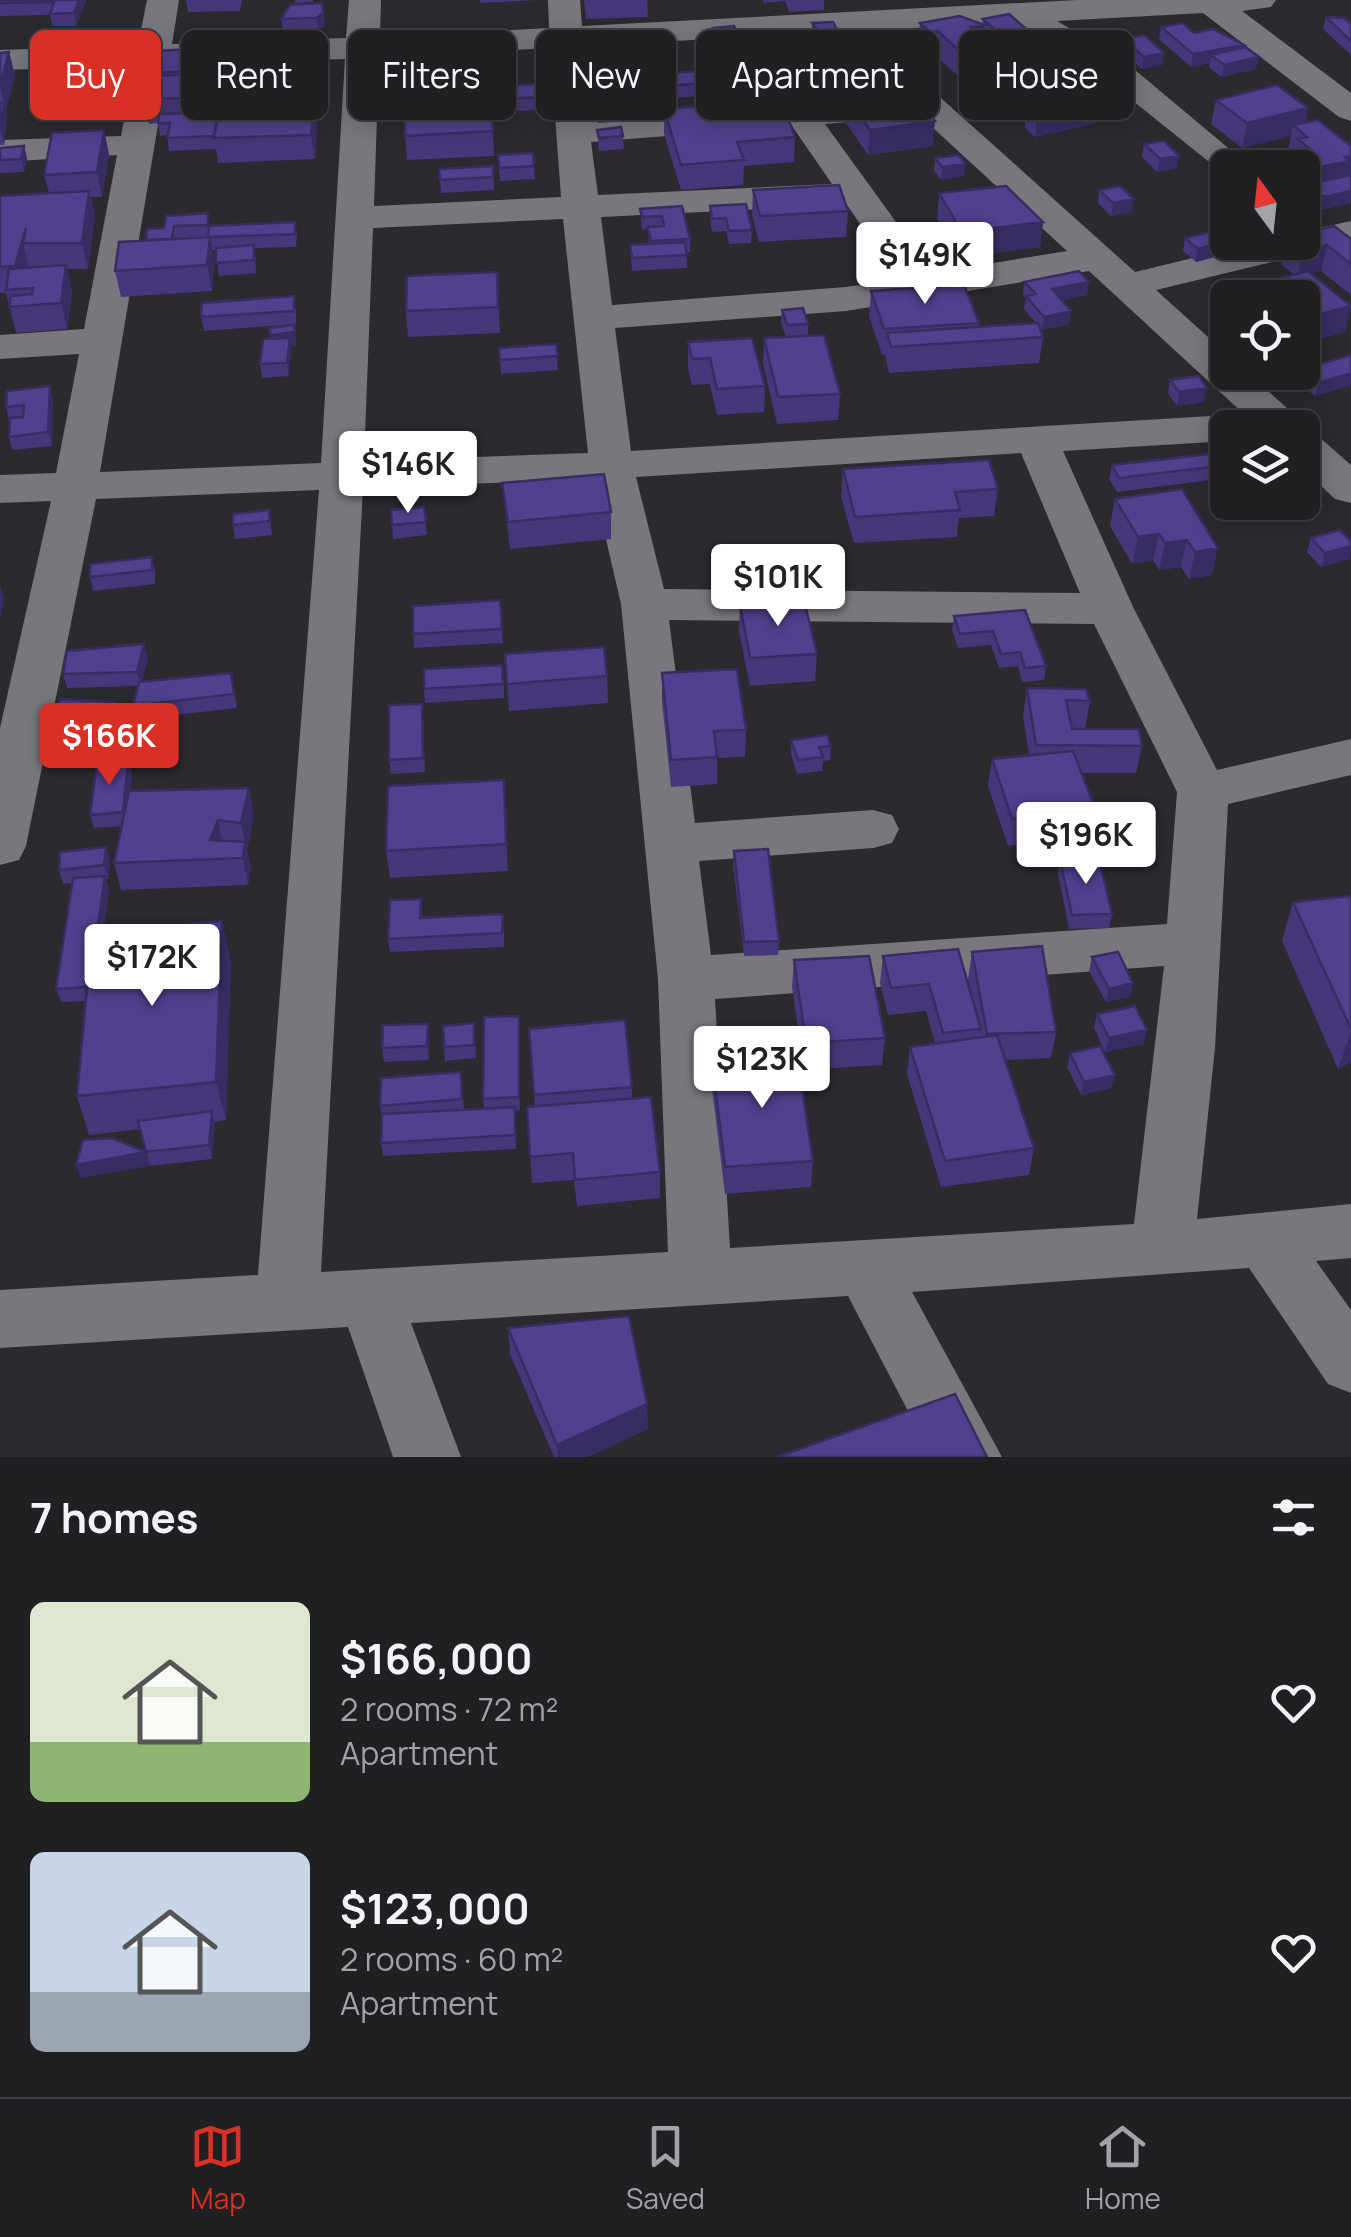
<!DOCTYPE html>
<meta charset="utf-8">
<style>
body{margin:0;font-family:Manrope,sans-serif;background:#2d2d30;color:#f1f3f6;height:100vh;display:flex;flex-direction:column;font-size:38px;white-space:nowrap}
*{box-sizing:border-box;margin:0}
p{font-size:32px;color:#a2a3a6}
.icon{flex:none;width:55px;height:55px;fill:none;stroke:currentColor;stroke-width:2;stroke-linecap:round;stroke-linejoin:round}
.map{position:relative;height:1457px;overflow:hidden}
.sheet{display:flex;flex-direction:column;background:#202023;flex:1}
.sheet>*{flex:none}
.hud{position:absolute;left:30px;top:30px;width:1292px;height:90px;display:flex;gap:20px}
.needle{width:65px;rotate:345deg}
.fabs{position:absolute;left:1210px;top:150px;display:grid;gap:20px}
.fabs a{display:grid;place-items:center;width:110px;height:110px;border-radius:15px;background:#202023;box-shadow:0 5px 25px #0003,0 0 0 2px #3d3e41;font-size:50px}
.price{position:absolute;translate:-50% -85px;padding:0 22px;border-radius:10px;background:#fff;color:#222;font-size:32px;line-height:65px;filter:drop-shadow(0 2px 5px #0008)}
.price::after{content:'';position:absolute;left:50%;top:60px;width:30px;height:22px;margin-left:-15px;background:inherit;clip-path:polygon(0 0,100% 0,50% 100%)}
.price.current{background:#d93025;color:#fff}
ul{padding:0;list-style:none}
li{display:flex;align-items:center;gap:30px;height:250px;padding:0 30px}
li span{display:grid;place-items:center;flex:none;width:280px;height:200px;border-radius:15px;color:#555}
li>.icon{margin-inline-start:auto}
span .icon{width:120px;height:120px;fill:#fffc;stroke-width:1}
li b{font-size:42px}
h2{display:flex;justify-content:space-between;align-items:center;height:120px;padding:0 30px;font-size:42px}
.tag{padding:0 35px;border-radius:15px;background:#202023;box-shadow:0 5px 25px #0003,0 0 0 2px #3d3e41;font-size:35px;line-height:90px}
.tag.current{background:#d93025;color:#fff}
.dock{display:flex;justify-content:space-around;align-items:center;height:140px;border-top:2px solid #3d3e41;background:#202023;font-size:28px;color:#a2a3a6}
.dock a{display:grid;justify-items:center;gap:5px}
.dock .current{color:#d93025}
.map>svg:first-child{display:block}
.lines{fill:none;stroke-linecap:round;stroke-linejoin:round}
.minor{fill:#77777d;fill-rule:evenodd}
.wall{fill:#453779}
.shaded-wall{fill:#382d63}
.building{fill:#50408d;stroke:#382d63;stroke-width:2.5}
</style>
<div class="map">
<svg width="1351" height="1457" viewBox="0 0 1351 1457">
<rect width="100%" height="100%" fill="#2a2a2f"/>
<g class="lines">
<path class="minor" d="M147,0H179L172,44L346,38L349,0H381L380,37L549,28L548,0H580L582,26L1077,0H1276L1271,7L1242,11L1351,93V121L1339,117L1203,13L1057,21L1122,59L1252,168H1228V177L1098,73L1014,23L874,30L942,99L1135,272L1259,242H1302V232L1351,221V243L1156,290L1228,355V372H1247L1299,419L1305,428L1303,431L1317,435L1351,465V503L1335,499L1302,468V428H1259L1089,271L846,311L615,328L631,451L1228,415L1243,419L1249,428H1228V441L1063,451L1134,609L1217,770L1351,739V775L1228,804L1215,1048L1197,1219L1351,1204V1258L1316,1261L1351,1310V1393L1328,1384L1249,1268L912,1292L1002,1457H932L848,1296L411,1323L461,1457H393L348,1327L0,1348V1290L258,1275L319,490L96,499L26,846L19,860L0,865V728L51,501L0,503V475L56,473L79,354L0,359V335L84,329L117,155L0,162V140L121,136L134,66L0,70V50L138,45ZM839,32L901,97L589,121L584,46ZM550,48L561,197L374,206L379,57ZM345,59L321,463L100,472L168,65ZM920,116L1067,251L933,273L825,124ZM792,126L832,184L598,195L591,142ZM847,205L898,279L846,287L612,305L601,217ZM563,219L588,453L364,461L373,228ZM1021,453L1080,593L664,589L636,477ZM592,479L621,604L658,979L668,1252L321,1272L363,488ZM669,620L1094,624L1177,792L1167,924L711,955L699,861L873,848L892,843L899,829L892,815L873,810L695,823ZM1164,966L1134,1224L730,1248L715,999Z"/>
</g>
<path class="wall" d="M0,0H86L76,26H52L50,15L0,16Z
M186,0H242L240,11L188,12Z
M295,0H313V2L295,3Z
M480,0H538L480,3Z
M584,0H647L648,17L586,19Z
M763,0H824V10L789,12L785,1L764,3Z
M322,3L325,25L318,31H283L281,19Z
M1326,17L1351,24V55L1323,29Z
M983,19L1041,69L1015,74L1014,80L1048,72L1049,59L1121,84L1090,90L1097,123L1035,137L1025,128L1026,115L1021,110L1008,113L1001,107L1003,86L974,91L935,55L928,57L918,47L920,23L982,24Z
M812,23L845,45L844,63L894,92L920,97L919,103L933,146L868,155L846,123L847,98L863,96L855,83L792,91L787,82V70L826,65L811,47Z
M1161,27L1194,33L1243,48L1256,69L1222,77L1209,68L1210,63L1191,67L1159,39Z
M713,28L746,53L745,77L724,79L712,52Z
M1123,39L1164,53L1162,65L1142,69L1121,51Z
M591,49L635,56L636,67L649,96V120L598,123L592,94V70H594L591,61Z
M9,52L15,76L5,111L7,116L4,145H0V53Z
M314,57V80L256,82V101L239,102L238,93H231L230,108L314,105L317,129L315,159L218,163L216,149L169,151L167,135L160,136L158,123L149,124L144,99L153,76L152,73L241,62Z
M125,64L127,76L118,117L85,118L84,114L83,121L66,122L64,110L73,80L72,67L98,84H101Z
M651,74L705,83L704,96L655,99L651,86Z
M539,84L541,110L492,112L494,156L407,160L405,136L485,100Z
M1216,100L1305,122L1351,146L1321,210L1306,197L1307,194L1302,195V168H1292L1294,155L1288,150L1291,136L1242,148L1211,124Z
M664,109L795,137L794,162L744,166L743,185L681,190L664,134Z
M104,130L109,155L102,197H91L95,216L88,269H67L72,291L67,329L16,333L6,293H0V196L49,193L44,175Z
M597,130L623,136L624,149L599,151Z
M1144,144L1179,156L1177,168L1157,172L1142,157Z
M24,146L27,159L24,172L0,173V148Z
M533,153L535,179L500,181L498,155Z
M935,158L964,176L941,180L934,171Z
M493,166L494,190L441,193L439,169Z
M753,190L848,211L846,237L759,242L752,215Z
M1099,190L1132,212L1111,216L1098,203Z
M939,193L1043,222L1040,247L960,257L937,218Z
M1228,205V225L1221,219L1223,206Z
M682,206L690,239V252H687V268L632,271L630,245L649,244L648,229L642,230L640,209Z
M710,206L752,230L751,243L729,244L726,231L712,232L710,219Z
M166,216L211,226L295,222L297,235L296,247L255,248L256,273L219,276L216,250H212L214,262L212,291L121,297L115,271L146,241L164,228Z
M1310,232L1351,239V295L1321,271L1311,273L1345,332L1302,298H1233L1235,290L1294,275L1281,264L1285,242H1302Z
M1185,238L1228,242H1265L1251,246L1249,244L1248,248L1196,262L1183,251Z
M497,272L500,333L408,337L406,311Z
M1024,282L1087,295L1062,300L1069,324L1042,330L1039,327L1043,337L1039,363L889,373L885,355H882L869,316L871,291L979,323V327L1036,323L1024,309L1026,298L1023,295Z
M296,309V324L204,331L201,317Z
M782,310L808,324V336L840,394L838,420L777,424L763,364L764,338L786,337L781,323Z
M269,328L297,346H291L289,376L262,378L260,364L271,339Z
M688,342L765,386L764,412L717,415L710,384L692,385L688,368Z
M556,344L558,370L501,374L499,348Z
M1351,355L1315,396L1299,383L1302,369Z
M1170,380L1204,402L1177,406L1168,394Z
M53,400L52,446L12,450L9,437V421L6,407Z
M1228,452V491L1224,487L1226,478L1117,492L1109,479L1112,465Z
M843,469L998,489L994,516L959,518L957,537L854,543L841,496Z
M502,483L611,512V539L510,549Z
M1182,489L1212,575L1189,579L1181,567L1159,570L1153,560L1132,564L1110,526L1115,499Z
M424,507L427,535L393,539L391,510Z
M269,510L272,535L235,539L233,525Z
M1311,538L1350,559L1321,567L1307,552Z
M152,557L155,571V584L93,591L90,577Z
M500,600L503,643L414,648L413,634Z
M740,605L817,654L815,681L750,686L739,632Z
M1025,610L1046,666L1044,680L1022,682L1018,666L999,668L991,645L958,648L952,630L954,616Z
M505,654L607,676L608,703L509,711Z
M148,658L142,682L231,673L237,708L139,719L142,721L145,735L52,737L48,723L136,717L133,706L138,686L67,688L63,674Z
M662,673L746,730L745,757L717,758V784L671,787L662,701Z
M504,679V698L425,703L424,689Z
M1027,688L1090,701L1085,728H1072L1142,746L1136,773H1082L1096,811L1091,838L1008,846L988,786L992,759L1029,755L1023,715Z
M423,718L425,772L391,774L389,760Z
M791,740L831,746L830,760L823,761L822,771L797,774L791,754Z
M128,761L132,775L130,791L254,815L247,850L251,869L248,885L121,890L114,863L122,826L94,828L90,815Z
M504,780L508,871L390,878L386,851Z
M106,847L110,861L108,879H106L109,890L103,932L231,960L226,1120L215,1122L212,1159L150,1166L140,1129L89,1135L77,1096L85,1001L61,1002L56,989L72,883L63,884L59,870Z
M734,851L779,941L778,955L744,956L733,865Z
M1060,860L1112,914L1109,928L1069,929L1058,874Z
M1351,896V1062L1338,1069L1282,941L1293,902Z
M421,899L422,918L504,928V947L390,952L388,939Z
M972,952L1056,1032L1051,1058L1005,1060L1034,1148L1029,1175L941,1187L907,1074L910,1047L935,1043L926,1011L888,1015L880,983L883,956L970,990L968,979Z
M1092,957L1133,983L1130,997L1106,1002L1089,971Z
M794,960L885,1038L882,1065L804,1070L792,987Z
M1097,1014L1144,1044L1105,1052L1094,1028Z
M519,1016L520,1110L515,1111L516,1149L383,1156L381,1143L382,1116L380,1106L461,1072L464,1110L484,1109L483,1099Z
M529,1029L632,1087V1098L660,1172V1198L577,1206L574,1180L532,1183L527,1107H535Z
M429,1037V1060L384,1062L382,1048Z
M475,1037L476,1058L445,1061L444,1047Z
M1070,1053L1115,1075L1111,1088L1081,1095L1067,1067Z
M712,1061L813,1161L811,1187L725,1194L712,1088Z
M508,1328L648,1429L587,1457H554L510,1354Z"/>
<path class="shaded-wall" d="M79,0H85V2L76,26L74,13Z
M323,13L325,25L318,31L317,18Z
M984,25L982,49L971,27Z
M938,31L935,55L928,57L930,33Z
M1044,45L1041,69L1015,74L1014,83L1003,82V86L974,91L976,67L1009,52Z
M1244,45L1241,57L1211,55L1210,63L1191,67L1193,54Z
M9,52L15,76L6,111L0,86Z
M1164,53L1162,65L1142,69L1144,57Z
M1259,57L1256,69L1222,77L1224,65Z
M253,62L257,86L256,101L252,77Z
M125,64L127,76L118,117L116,104Z
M856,71L855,83L792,91V78Z
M1123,71L1121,84L1070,93L1072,81Z
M228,73L231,97L228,121L224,97Z
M1024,85L1021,110L1008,113L1011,88Z
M894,89L893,101L868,104L869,92Z
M920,97L918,121L901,100Z
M1100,98L1097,123L1035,137L1038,112Z
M4,103L7,116L4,145L1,132Z
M314,105L317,129L315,159L311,135Z
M1308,108L1303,133L1293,125L1291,136L1242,148L1247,123Z
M935,121L933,146L868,155L870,130Z
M104,130L109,155L102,197L97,172Z
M24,146L27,159L24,172L21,159Z
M1179,156L1177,168L1157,172L1160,159Z
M1351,156V180L1309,184L1307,194L1302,195V171Z
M966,164L964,176L941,180L942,167Z
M89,191L95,216L88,269L82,243Z
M1351,191V203L1321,210L1324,197Z
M1134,199L1132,212L1111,216L1113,203Z
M1043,222L1040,247L960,257L962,232Z
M1312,223L1309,236L1302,237V225Z
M26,228L23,243L28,265L22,288L21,289L15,266Z
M210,237L214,262L212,291L207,265Z
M1228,241L1249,242L1248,248L1196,262L1198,249Z
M1327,245L1321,271L1297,277L1303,251Z
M66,265L72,291L67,329L61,303Z
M1089,282L1087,295L1050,302L1052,289Z
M1351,306L1345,332L1302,344V319Z
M1071,311L1069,324L1042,330L1044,317Z
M295,332L297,346H291L289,376L287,363L273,349L271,335Z
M1351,373V386L1315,396L1318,383Z
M50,386L53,400L52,446L48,432Z
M1207,388L1204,402L1177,406L1179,392Z
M1159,534L1153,560L1132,564L1138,537Z
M1187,540L1181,567L1159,570L1165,543Z
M1351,546L1350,559L1321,567L1325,553Z
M1218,548L1212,575L1189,579L1195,552Z
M0,585L4,599L1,619L0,617Z
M144,644L148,658L141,686L137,672Z
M128,761L132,775L126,826L123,812Z
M504,780L506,807L508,871L506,844Z
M249,788L254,815L247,850L251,869L248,885L243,858L245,843L241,823Z
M218,820L223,847L210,840Z
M106,847L110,861L108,879L104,865Z
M105,876L109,890L94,1000L89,986Z
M222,921L231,960L226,1120L216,1082Z
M1133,983L1130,997L1106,1002L1109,989Z
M519,1016L520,1030V1110L519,1097Z
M428,1024L429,1037V1060L427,1046Z
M1147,1030L1144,1044L1105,1052L1109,1038Z
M1351,1032V1062L1338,1069Z
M1115,1075L1111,1088L1081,1095L1084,1082Z
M212,1111L215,1124L212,1159L209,1145Z
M146,1152L150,1166L80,1178L76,1165Z
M647,1404L648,1429L587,1457H558L557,1445Z"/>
<path class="building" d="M0,0H79L74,13L50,14L54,2L0,3Z
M322,3L323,13L317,18L281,19L290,5Z
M1009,14L1044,45L1009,52L1017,59L976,67L938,31L930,33L920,23L960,16L984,25L971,27L986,41L1004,38L983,19Z
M1326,17L1344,18L1351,24V41Z
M833,22L845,45L831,46L812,23Z
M1183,23L1194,33L1213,29L1244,45L1193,54L1161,27Z
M734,26L746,53L724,55L713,28Z
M1144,35L1164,53L1144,57L1123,39Z
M632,46L635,56L594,59L591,49Z
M238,47L237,62H253L252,77L235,78L236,69L152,73L155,51Z
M1245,47L1259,57L1224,65L1211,55Z
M1099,50L1123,71L1078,80L1064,69H1060L1049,59Z
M9,52L0,86V53Z
M314,57L313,68L255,70L253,62H249L250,60Z
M873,59L894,89L869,92L856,71L792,78L787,70Z
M125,64L116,104L82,106L83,84L80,108L64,110V81L83,79L72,78V67L88,65V78L98,80L87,85L101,84L107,65Z
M643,67L649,96L597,99L592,70Z
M1064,69L1100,98L1038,112L1028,104L1041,101L1024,85L1011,88L1003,82Z
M701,71L705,83L655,87L651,74Z
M228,73L224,97L144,99L149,76Z
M539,84L541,97L486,100L484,86Z
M1277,85L1308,108L1247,123L1216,100Z
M914,89L920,97L901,100L904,105L921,102L935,121L870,130L847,98Z
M491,99L493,131L405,136L404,103Z
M781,100L795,137L737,142L744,160L681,165L664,109Z
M0,103H4L0,132Z
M314,105L311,135L214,138L219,108Z
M218,112L214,136L167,138L170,123H158L159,114Z
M1318,120L1351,146V156L1345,157L1349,161L1302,171V168H1297L1293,164L1315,160L1305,151L1311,150L1298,139L1307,137L1293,125Z
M621,127L623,136L599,138L597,130Z
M104,130L97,172L44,175L52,133Z
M1164,141L1179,156L1160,159L1144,144Z
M24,146L21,159L0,160V148Z
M533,153L534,166L499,168L498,155Z
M958,155L966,164L942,167L935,158Z
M493,166V177L440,180L439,169Z
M1351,175V191L1324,197L1309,184Z
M839,185L848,211L760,216L753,190Z
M1006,186L1043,222L962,232L939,193Z
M1120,186L1134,199L1113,203L1099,190Z
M89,191L82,243H23L26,228L15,266L0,267V196Z
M746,204L752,230L729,231L726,218L712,219L710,206Z
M682,206L690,239L651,241L648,227L664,226L662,216L642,217L640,209Z
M208,213V225L174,226L172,239L146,240L147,229L164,228L166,216Z
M1302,215L1312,223L1302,225Z
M295,222V234L208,237L209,226Z
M1334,226L1351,239V264L1327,245L1303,251L1292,242H1302V234Z
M1228,227V241L1198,249L1185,238Z
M210,237L207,265L115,271L119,242Z
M685,242L687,255L632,258L630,245Z
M254,245V260L216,263V248Z
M66,265L61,303L9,307L11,296L32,294L33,288L6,290L9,269Z
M1079,271L1089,282L1052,289L1071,311L1044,317L1026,296L1036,294L1024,282Z
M1308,271L1351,306L1302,319V298H1243L1235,290Z
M497,272L498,307L406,311L407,276Z
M964,285L979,323L884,329L871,291Z
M294,296V311L201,317L202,303Z
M803,308L808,324L787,325L782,310Z
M1038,323L1043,337L891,347L887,333Z
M294,325L295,332L271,335L269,328Z
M824,335L840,394L778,397L764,338Z
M290,338L287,363L260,364L263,339Z
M752,338L765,386L717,389L710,358L692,359L688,342Z
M556,344L558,356L500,360L499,348Z
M1351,355V373L1318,383L1302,369Z
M1199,376L1207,388L1179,392L1170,380Z
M50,386L48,432L9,437L10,418L23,417L24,405L6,407L7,391Z
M1228,452V465L1119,478L1112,465Z
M989,460L998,489L955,492L960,510L855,517L843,469Z
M604,474L611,512L508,522L502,483Z
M1182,489L1218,548L1195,552L1187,540L1165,543L1159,534L1138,537L1115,499Z
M424,507L426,522L392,525L391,510Z
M269,510L270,521L233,525V514Z
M1340,530L1351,542V546L1325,553L1311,538Z
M152,557V570L90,577V564Z
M500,600L502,629L413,634V606Z
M804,600L817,654L750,658L740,605Z
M1025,610L1046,666L1025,668L1020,652L1001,654L993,631L960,634L954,616Z
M144,644L137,672L63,674L67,651Z
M604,647L607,676L507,684L505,654Z
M502,665L503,684L424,689V669Z
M737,669L746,730L714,731L717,757L671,760L662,673Z
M231,673L234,694L133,706L139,682Z
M1027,688L1086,689L1090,701L1066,700L1072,729H1139L1142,746L1036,745Z
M60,699L116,702L142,721L48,723Z
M422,704L423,758L389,760V705Z
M827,735L831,746L819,747L823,757L798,760L791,740Z
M1073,751L1096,811L1012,819L992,759Z
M128,761L123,812L90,815L97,763Z
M504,780L506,844L386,851L388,786Z
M249,788L241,823L218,820L210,840L245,842L243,858L114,863L129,791Z
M106,847L104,865L59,870L60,852Z
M768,849L779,941L744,942L734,851Z
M1099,859L1112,914L1072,915L1060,860Z
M105,876L97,933H92L87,987L56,989L73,878Z
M1351,896V1029L1293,902Z
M421,899L420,918L503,914L502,933L388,939L390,900Z
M222,921L216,1082L77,1096L92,933Z
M1042,946L1056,1032L987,1034L972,952Z
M958,949L981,1029L943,1033L929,984L891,988L883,956Z
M1118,952L1133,983L1109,989L1092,957Z
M869,956L885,1038L806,1043L794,960Z
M1135,1006L1147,1030L1109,1038L1097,1014Z
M519,1016V1097L483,1099L484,1017Z
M625,1020L632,1087L534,1095L529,1029Z
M474,1023V1045L444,1047L443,1026Z
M428,1024L427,1046L382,1048L383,1025Z
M997,1035L1034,1148L945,1161L910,1047Z
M1100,1046L1115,1075L1084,1082L1070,1053Z
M797,1055L813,1161L725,1167L712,1061Z
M461,1072L462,1099L380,1106L381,1078Z
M651,1097L660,1172L575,1180L573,1153L530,1157L527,1107Z
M515,1107V1135L381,1143L382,1114Z
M212,1111L209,1145L146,1152L138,1121Z
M112,1138L146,1152L76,1165L83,1140Z
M629,1316L647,1404L557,1445L508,1328Z
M955,1394L987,1457H777Z"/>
</svg>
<div class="fabs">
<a><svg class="needle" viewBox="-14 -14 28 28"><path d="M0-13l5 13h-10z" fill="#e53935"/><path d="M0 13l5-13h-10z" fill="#a2a3a6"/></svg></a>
<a><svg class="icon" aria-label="locate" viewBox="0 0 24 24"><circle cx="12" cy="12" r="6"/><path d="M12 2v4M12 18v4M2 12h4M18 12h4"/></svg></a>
<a><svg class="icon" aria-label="layers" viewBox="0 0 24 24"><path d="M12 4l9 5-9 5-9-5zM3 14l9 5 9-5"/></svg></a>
</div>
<b class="price" style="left:925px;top:307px">$149K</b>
<b class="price" style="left:408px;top:516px">$146K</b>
<b class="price" style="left:778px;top:629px">$101K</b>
<b class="price current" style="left:109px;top:788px">$166K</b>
<b class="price" style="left:1086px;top:887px">$196K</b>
<b class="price" style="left:152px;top:1009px">$172K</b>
<b class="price" style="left:762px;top:1111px">$123K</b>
<div class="hud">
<a class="tag current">Buy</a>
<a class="tag">Rent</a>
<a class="tag">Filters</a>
<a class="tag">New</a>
<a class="tag">Apartment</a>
<a class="tag">House</a>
</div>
</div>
<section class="sheet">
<h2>7 homes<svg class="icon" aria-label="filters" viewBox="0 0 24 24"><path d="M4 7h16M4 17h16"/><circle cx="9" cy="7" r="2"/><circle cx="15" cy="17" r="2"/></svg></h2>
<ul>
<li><span style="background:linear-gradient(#dfe7d0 70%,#8fb573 0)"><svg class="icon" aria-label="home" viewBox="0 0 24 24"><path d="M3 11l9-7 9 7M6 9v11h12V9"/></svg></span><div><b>$166,000</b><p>2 rooms · 72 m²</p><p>Apartment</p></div><svg class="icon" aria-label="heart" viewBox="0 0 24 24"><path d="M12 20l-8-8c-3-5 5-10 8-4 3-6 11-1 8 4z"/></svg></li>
<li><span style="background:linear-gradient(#c9d6e8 70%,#9aa5b1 0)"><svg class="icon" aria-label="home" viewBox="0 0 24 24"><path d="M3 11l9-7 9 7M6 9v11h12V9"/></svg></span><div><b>$123,000</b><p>2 rooms · 60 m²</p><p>Apartment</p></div><svg class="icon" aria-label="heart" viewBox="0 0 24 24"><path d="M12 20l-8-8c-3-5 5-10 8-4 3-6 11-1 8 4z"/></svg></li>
</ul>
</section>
<nav class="dock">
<a class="current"><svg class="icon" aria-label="map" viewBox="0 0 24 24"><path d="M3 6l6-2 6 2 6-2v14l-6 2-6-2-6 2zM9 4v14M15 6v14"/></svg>Map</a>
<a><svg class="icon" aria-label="saved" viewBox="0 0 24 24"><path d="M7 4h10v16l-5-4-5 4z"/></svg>Saved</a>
<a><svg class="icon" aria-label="home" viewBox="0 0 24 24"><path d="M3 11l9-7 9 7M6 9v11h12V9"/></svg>Home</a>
</nav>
